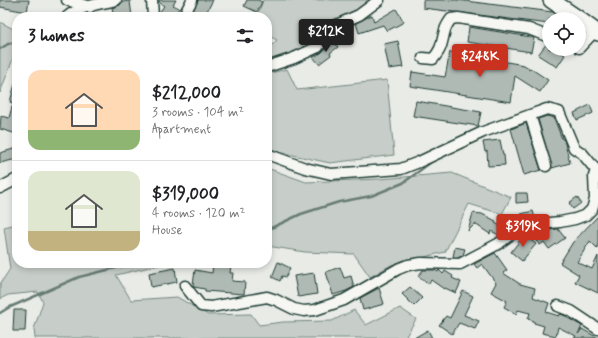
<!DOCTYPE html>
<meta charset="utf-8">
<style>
body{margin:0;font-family:Mynerve,sans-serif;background:#f2f2f2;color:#202124;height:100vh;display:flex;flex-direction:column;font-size:15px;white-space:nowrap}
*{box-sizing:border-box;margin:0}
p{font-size:13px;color:#757577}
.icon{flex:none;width:22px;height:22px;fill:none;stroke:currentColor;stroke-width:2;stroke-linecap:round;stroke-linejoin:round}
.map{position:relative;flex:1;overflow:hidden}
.panel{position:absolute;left:12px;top:12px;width:260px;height:256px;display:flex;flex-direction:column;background:#fff;border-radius:16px;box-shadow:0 2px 6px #0003}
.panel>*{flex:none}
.buttons{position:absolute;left:542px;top:12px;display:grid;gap:8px}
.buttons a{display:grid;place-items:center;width:44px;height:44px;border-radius:50%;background:#fff;box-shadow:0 2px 6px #0003;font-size:20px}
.price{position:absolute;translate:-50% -34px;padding:0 9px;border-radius:4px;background:#c8321e;color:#fff;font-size:13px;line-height:26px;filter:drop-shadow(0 1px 2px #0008)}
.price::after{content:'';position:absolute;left:50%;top:24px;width:12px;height:9px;margin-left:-6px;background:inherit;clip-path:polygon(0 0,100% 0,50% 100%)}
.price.selected{background:#222;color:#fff}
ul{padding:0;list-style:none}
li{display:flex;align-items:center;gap:12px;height:100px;padding:0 16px}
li+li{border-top:1px solid #e0e0e0}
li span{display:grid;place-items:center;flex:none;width:112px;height:80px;border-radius:12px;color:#555}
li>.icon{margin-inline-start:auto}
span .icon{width:48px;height:48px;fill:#fffc;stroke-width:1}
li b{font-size:17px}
h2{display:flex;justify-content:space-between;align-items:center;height:48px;padding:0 16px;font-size:17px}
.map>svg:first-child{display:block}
.green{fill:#c7cec9;stroke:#73867e}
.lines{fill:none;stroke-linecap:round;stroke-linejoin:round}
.stream{stroke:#687c75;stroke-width:2.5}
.building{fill:#b0bab5;stroke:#1f3d34}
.street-casing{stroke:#1f3d34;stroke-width:13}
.primary-casing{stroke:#1f3d34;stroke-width:18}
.street{stroke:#f6f6f2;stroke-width:10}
.primary{stroke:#f6f6f2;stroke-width:15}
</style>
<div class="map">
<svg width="598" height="338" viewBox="0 0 598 338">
<rect width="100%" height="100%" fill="#e9ebe7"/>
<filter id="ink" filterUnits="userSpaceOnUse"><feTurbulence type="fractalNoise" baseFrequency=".025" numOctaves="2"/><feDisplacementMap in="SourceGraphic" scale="8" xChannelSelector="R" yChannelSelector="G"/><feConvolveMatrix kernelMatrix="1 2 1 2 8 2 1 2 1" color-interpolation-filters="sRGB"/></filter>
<g filter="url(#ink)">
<path class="green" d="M263,0H372L320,40L307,48L267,61V50L277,40L267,35V17H257Z
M0,22L17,31V48L0,93Z
M287,69L297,90L387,80L394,155L330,163L279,152L267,147V74Z
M267,168L306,182L380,179L452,173L511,197L502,214L469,204L445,252L391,265L370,277L354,254L305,252L267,246Z
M17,224V263H167L116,275L131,300L177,297L208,315L251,314L259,325L283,322L332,321L354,310L366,325L400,308L416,319L405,338H35L34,329L43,302L38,292L8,295L0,299V284L10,269L4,227Z"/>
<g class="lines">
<path class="stream" d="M0,49L8,44L17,41
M267,230L301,214L339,202L371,196L403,183L434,160
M0,313L8,308L79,277L136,263"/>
</g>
<path class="building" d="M0,0H29L27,12L0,7Z
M159,0H176L173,5L179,8L174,17H159V13L164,6L159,2Z
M198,0H213L206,13L204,12L202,17H190Z
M247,0H258L262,2L257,12L244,6Z
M423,0H457L553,12L555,14V19H549V24L423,8Z
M130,1L132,17H114L112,8L120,5L122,2Z
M396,9L404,22L387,31L383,25L359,33L356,23L372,15L374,22Z
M469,27L531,37L534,38L531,52L467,42Z
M334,41L338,47L330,53L331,55L319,64L313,57L321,53Z
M398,41L403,67L389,69L384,44Z
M547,43H549V49H555L565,55L557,67L538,55Z
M450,52L524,65L529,68V70L530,68L548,80L540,92L515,76L511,102L410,86L412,72L445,77Z
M15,84H17V134L0,129L1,116L9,118L13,103L10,102Z
M416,101L481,112L478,126L413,116Z
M590,105L593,113L577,120L574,113Z
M547,116L554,118L562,139H563L564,140L570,163L552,168L538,119Z
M526,123L541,170L524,175L511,129Z
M500,140L503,155H504L505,165L488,166L487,151L485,152L483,142Z
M17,148V159L0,163V153Z
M516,193H527L528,202L516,203Z
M577,197L581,203L573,209L569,203Z
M533,211L535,218L528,219L523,221L521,214Z
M473,213L482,214L496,221L495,223L506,229L499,235L491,231L490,234L475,224L468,231Z
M598,216V249L590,241L577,262L592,269L598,256V293L575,282L579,275L560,263L573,242Z
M558,229L565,238L549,249L544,242L540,245L536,239L549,230Z
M524,235L536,244L522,261L511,252Z
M455,247L465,249L463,255L458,257H453Z
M495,253L507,270L503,273L520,284L535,288L533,297L549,303L546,312L559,316L560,314L566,316V317L582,326L578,334L582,329L598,338H574L576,336L558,327L556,336L542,333L544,326L534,323V321L528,319L530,313L518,310L516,314L504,307L507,301L491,292L496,283L482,264L477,268L474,264Z
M278,262L290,268L286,277L282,276L280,281L272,277Z
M213,263L231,265L230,273H233L232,281L245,282L244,294L205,291V289L194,287L193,285L195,270L212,273Z
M340,267L344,278L351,276L354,287L346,291L333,295L326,272Z
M175,268L177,282L151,287L149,273Z
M423,270H435L438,272L439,270L443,274L445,271L453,276L452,278L461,282L456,293L445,288L444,289L431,280L429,284L418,276Z
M314,273L317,294L298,297L294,276Z
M410,287L422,298L414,306L402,294Z
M379,288L384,304L363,310L360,298Z
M463,291L473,296L464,315L479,321L475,329L459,323L452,334L439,325L446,316L450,318Z
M14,310H26L25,331H13Z
M428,330L432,338H414Z"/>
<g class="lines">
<g class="street-casing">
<path id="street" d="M67,0L90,7
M152,0L153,17
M67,17C79,6 101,4 116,0
M183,17L192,0
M579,48L595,31
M423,58L433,59C443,47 441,44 445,30C446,26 449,22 451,19L458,18L529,29L549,37
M267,67L294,58L318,47L334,26L359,15L379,0
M530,115L546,166
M267,154L305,168L331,174L401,169L419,162L483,132L530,115L547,109L559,112L574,148L582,153L596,170
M0,188L17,179
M185,286L201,306L211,307L267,297L276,300L294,309L304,311L315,310L344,300L398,269L408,265L421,263L460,264L498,244L510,235L529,225L560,222L575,219L586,215L592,209L595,199L594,176L596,170H598
M558,306L571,311L598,329"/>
</g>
<g class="primary-casing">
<path id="primary" d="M551,0L579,19
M579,19L598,33"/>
</g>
<use href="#street" class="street"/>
<use href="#primary" class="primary"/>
</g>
</g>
</svg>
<div class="buttons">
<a><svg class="icon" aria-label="locate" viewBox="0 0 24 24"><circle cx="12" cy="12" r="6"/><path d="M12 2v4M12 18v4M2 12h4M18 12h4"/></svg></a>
</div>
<b class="price selected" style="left:326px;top:53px">$212K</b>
<b class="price" style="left:480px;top:78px">$248K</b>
<b class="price" style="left:523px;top:248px">$319K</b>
<section class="panel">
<h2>3 homes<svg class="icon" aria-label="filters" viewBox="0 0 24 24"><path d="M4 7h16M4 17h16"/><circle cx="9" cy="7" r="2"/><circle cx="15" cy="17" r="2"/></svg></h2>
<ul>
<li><span style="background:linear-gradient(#ffd9b3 75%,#8fb573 0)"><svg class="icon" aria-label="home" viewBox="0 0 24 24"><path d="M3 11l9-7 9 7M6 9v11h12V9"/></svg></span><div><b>$212,000</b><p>3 rooms · 104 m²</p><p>Apartment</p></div></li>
<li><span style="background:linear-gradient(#dfe7d0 75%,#c2b280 0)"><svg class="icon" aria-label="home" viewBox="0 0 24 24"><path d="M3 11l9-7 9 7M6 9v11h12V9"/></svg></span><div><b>$319,000</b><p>4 rooms · 120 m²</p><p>House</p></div></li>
</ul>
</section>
</div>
